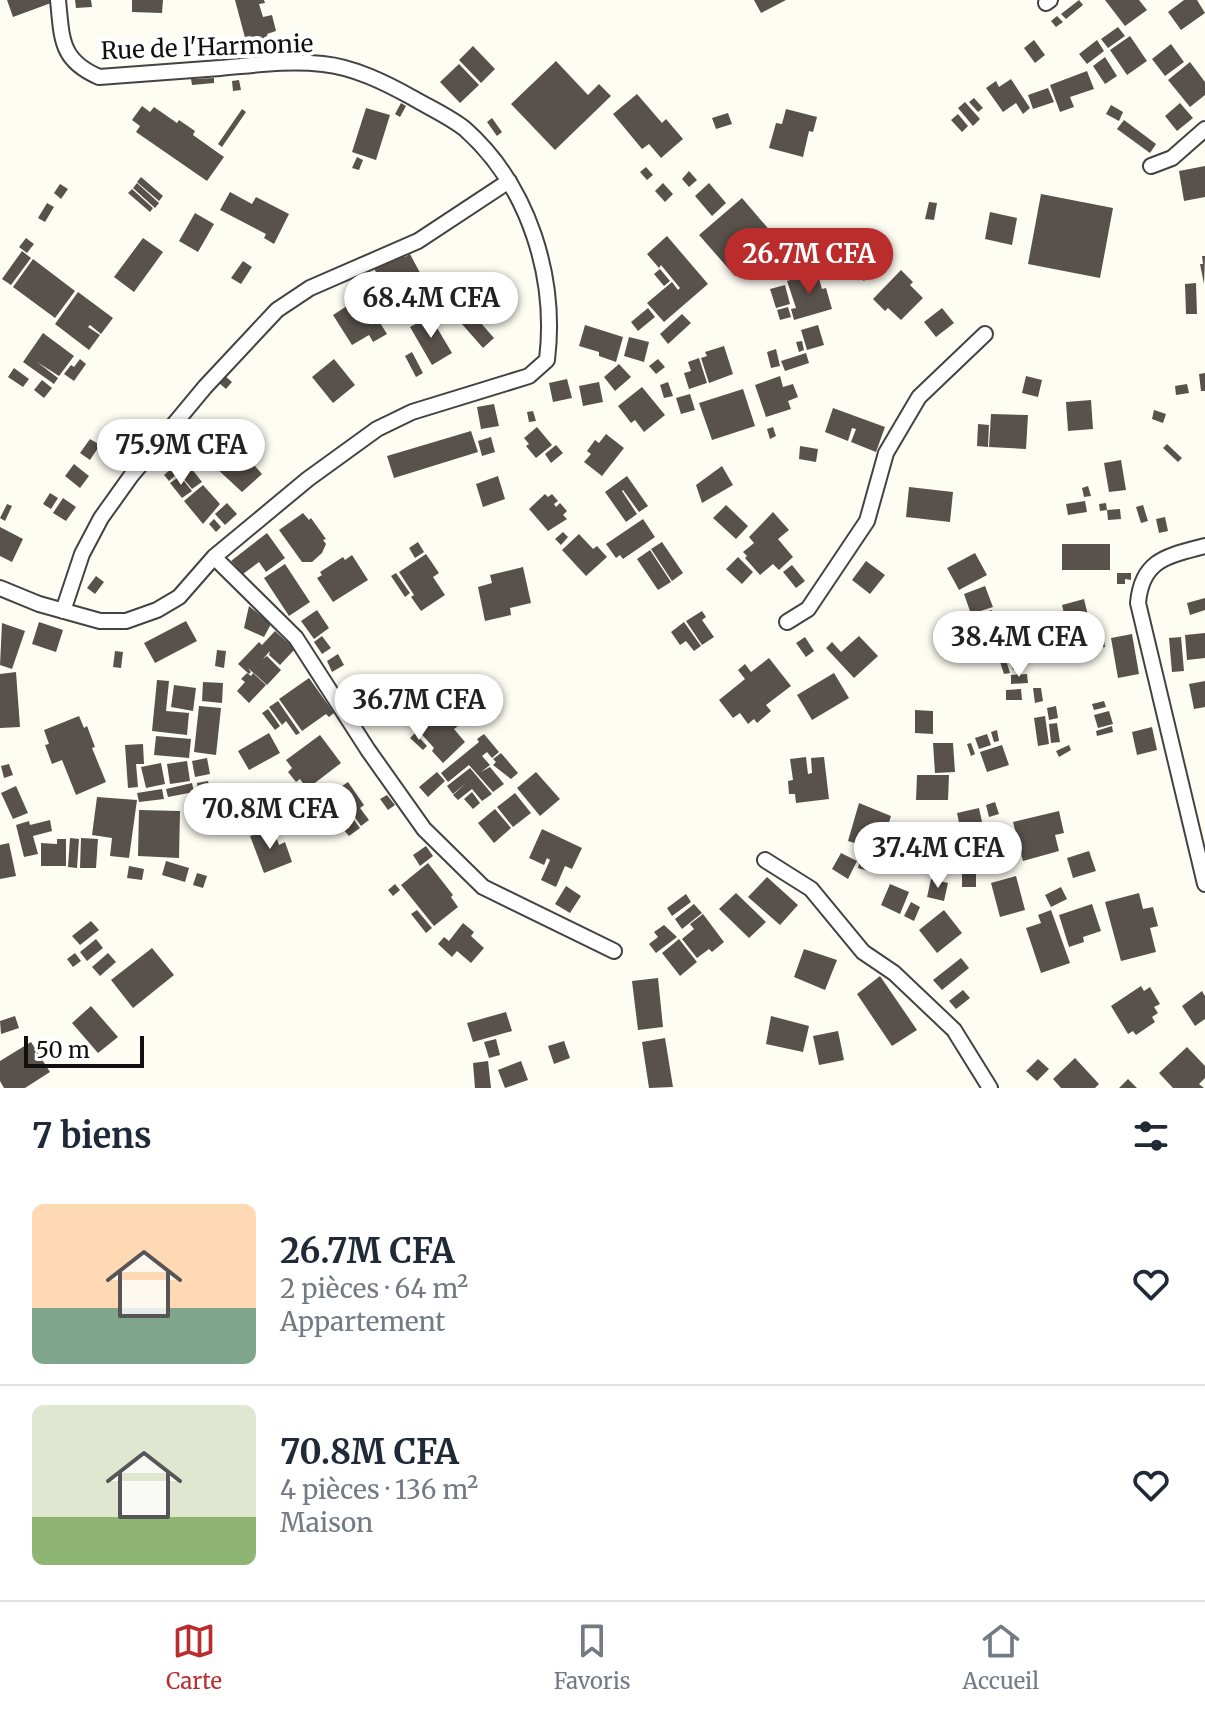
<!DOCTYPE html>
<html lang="fr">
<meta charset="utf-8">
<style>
body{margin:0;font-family:Merriweather,serif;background:#f2f2f3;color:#1f2937;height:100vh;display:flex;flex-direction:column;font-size:30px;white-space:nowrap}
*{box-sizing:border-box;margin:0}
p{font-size:26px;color:#747a83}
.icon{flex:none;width:44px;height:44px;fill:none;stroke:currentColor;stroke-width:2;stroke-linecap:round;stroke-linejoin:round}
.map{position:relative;height:1088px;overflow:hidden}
.sheet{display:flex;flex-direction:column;background:#fff;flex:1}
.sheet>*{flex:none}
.scale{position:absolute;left:24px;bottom:20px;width:120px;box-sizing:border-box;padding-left:8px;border:4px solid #101010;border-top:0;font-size:22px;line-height:28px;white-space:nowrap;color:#101010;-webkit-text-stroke:6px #fff;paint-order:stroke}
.price{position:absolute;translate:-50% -68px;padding:0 18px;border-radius:28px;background:#fff;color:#222;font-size:26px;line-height:52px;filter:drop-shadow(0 2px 4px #0008)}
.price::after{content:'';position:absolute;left:50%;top:48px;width:24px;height:18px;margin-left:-12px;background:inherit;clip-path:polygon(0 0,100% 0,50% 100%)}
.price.current{background:#bb2c2d;color:#fff}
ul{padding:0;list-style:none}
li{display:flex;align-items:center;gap:24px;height:200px;padding:0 32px}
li+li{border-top:2px solid #e0e1e3}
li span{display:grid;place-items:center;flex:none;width:224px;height:160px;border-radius:12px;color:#555}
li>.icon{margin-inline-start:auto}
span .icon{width:96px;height:96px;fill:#fffc;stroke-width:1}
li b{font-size:34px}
h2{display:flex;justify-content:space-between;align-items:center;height:96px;padding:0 32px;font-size:34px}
.menu{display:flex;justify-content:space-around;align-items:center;height:112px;border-top:2px solid #e0e1e3;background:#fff;font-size:22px;color:#747a83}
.menu a{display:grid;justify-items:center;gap:4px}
.menu .current{color:#bb2c2d}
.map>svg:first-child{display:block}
.building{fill:#58514c}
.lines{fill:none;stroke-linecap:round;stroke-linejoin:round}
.minor-casing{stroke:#434343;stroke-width:18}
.minor{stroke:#fff;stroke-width:14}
.labels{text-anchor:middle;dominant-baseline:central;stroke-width:8;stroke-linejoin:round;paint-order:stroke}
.street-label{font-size:24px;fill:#101010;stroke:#fff}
</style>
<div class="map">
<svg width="1205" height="1088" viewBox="0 0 1205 1088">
<rect width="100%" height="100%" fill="#fefdf3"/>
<path class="building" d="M7,0H50L51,3L13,17Z
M75,0H91L92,7L76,8Z
M132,0H163L162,13L132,12Z
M235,0H264L265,3L259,4L263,17L272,15L276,31L267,34L270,44L248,49Z
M754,0H786L761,13Z
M1079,0L1083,5L1066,19L1061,14Z
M1105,0H1139L1147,10L1125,26Z
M1184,0H1197L1205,13L1181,30L1168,12Z
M1057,16L1063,22L1056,27L1051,21Z
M1118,27L1125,36L1108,48L1101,39Z
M1130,36L1147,61L1127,75L1110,50Z
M1034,40L1045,55L1035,63L1024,48Z
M1097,40L1104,51L1087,64L1079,54Z
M1171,44L1184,62L1165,76L1152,59Z
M473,46L495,69L481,83L459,60Z
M1105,57L1117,76L1105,84L1093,66Z
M556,61L588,95L599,84L611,96L555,150L511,104Z
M1190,62L1205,82V95L1190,107L1168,80Z
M459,64L479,85L460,103L440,82Z
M1087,71L1094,89L1070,97L1074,107L1060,112L1050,85Z
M214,78V83L192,85L191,79Z
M1011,79L1030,108L1023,114L1016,103L1003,112L986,88L996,81L999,87Z
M239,80L241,90L233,91L232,81Z
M1048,88L1054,102L1033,109L1028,95Z
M637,94L662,123L666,119L683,139L661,158L649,144L642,149L613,114Z
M974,98L983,108L978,112L969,102Z
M965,102L980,119L973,126L958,108Z
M401,103L406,106L400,117L395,114Z
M1180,103L1193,118L1177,131L1165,116Z
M1111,105L1123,112L1119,121L1106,114Z
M142,106L150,112L154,107L177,123L179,120L195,131L193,135L224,157L207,181L136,132L140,126L132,120Z
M366,108L390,115L376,160L352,152Z
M242,109L246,112L222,147L218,144Z
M786,109L817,117L813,132L809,131L803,157L769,148L776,123L782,124Z
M728,113L732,124L716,129L712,118Z
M958,114L968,126L962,132L951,120Z
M492,118L502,132L497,136L487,122Z
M1124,120L1156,144L1150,153L1117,129Z
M357,157L363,160L359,170L352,168Z
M1205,166V197L1184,201L1179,171Z
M646,167L653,175L647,180L640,172Z
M689,171L697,180L689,187L682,179Z
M141,177L163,196L159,201L137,182Z
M137,183L159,203L155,208L133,188Z
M663,183L673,194L665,202L655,191Z
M709,183L726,203L712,216L695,196Z
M60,184L68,189L61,199L54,193Z
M132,189L153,208L150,212L128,193Z
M230,192L252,204L256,197L289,214L274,244L264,238L266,234L220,210Z
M1041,194L1113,208L1100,278L1028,264Z
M742,198L772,233L760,243L752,234L736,248L749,263L735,276L699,235Z
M929,202L937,203L934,220L925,219Z
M47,203L54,207L45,222L38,218Z
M990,212L1017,218L1012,245L985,239Z
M195,213L214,224L198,252L179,241Z
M859,233L871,243L866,248L881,261L864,281L850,268L847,271L835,260Z
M667,236L708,284L664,322L647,303L672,282L678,290L680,288L661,265L659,268L647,254Z
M26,238L34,244L27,253L19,247Z
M143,238L163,252L134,292L114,277Z
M22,251L31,258L11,285L2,279Z
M402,252L405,257L410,254L427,286L423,288L427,294L398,309L373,267Z
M1202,256H1205L1204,284L1200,264H1203Z
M33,259L75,291L55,318L13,287Z
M243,261L252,267L241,284L231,278Z
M660,269L670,281L664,286L654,274Z
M901,270L913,282L910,285L923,298L901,320L888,308L885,311L873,299Z
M817,272L822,289L826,288L832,309L794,320L791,309L796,308L787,281Z
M1196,283L1197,314H1186L1185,284Z
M785,285L790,304L776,308L770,289Z
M78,292L113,318L101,334L90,325L88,327L100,335L89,350L55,324Z
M369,296L382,316L377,318L387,334L373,342L369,335L352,345L333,315L353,302L356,308Z
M788,307L791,317L780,320L777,310Z
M648,308L655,317L638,331L631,322Z
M942,308L954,323L936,337L924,322Z
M472,313L494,338L483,348L461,323Z
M682,314L691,323L668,344L660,334Z
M430,316L452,353L432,365L410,327Z
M585,325L623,337L616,362L599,356V352L579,346Z
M818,325L824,345L807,350L801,330Z
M43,333L74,356L59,376L37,362L58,378L54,384L23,362Z
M629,337L649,342L644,362L624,356Z
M802,341L804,350L799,352L796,342Z
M724,346L733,374L709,383L701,358L707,356L705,352Z
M776,349L780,366L771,368L767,352Z
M412,352L423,373L416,377L405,356Z
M806,353L809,363L785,371L781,361Z
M699,358L707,383L689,389L684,373L691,371L688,362Z
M80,359L86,364L74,381L64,374L71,365L74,367Z
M334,359L355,385L333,403L312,377Z
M658,359L665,367L656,374L649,366Z
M619,364L631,377L615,391L604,377Z
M14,368L29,379L23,387L8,377Z
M1205,373V391H1201L1199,374Z
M225,376L232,382L226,389L219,383Z
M780,376L783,387L793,384L798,397L788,401L791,409L766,417L755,385Z
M1026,376L1042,380L1038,397L1022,393Z
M567,379L572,398L553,402L549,383Z
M42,380L52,388L44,398L34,390Z
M599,382L603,402L583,406L579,386Z
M668,382L673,396L664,398L660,385Z
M1187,384L1189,393L1176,395L1175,386Z
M642,387L665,415L644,432L635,420L631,423L618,406Z
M743,389L755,426L712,440L699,403Z
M690,394L695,410L681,414L676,398Z
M1091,400L1093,429L1068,431L1066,402Z
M494,404L499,426L481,429L477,407Z
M833,408L885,427L876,452L851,442L856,429L852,428L848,441L825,432Z
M1154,410L1166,414L1163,423L1152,419Z
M533,411L536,421L529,422L527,412Z
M991,414L1028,415L1026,449L989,447Z
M978,424L989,425L988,447L977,446Z
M537,427L552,445L536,458L526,446L529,444L524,438Z
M773,427L776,436L770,439L767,429Z
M471,431L478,452L394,478L387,456Z
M606,434L624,448L602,476L584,462L591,454L587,451L595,440L599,443Z
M228,436L262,474L242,492L215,467L218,465L208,454Z
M491,437L495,452L482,456L478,441Z
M90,439L100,445L90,460L80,453Z
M1167,444L1182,458L1178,462L1163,448Z
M556,445L563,453L551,463L545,454Z
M800,446L818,449L816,462L799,459Z
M121,456L127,463L122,468L115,461Z
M184,459L202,482L192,489L174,467Z
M1121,460L1126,490L1109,492L1104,463Z
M74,464L89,476L80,488L65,476Z
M722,466L733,485L702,503L696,485Z
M173,467L178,473L169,481L164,475Z
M180,476L192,491L182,498L170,483Z
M498,476L505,499L483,507L476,484Z
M627,476L648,506L639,512L623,490L622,491L637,514L626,522L605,492Z
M203,485L220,504L203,524L184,501Z
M1088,486L1091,496L1084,497L1082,488Z
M909,487L953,492L950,522L906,517Z
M50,493L58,498L51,509L43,504Z
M545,494L548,497L552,494L558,501L554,504L556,507L560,503L567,511L563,515L567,519L548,531L529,509Z
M63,498L76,507L66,521L53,513Z
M1085,501L1087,512L1068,515L1066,504Z
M227,503L237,514L225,525L215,514Z
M1106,503L1107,510L1120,509L1121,519L1108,520L1107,510L1100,511L1099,504Z
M7,504L12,506L5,521L0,518Z
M726,505L748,526L736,539L713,518Z
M1143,505L1148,521L1141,523L1136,507Z
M773,512L789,530L778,539L793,557L779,570L773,564L760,575L745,558L747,556L743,552L754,543L749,537Z
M303,513L309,520L311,518L326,539L323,540L326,544L322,553L312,562H302L279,530Z
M1165,517L1168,531L1159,533L1156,519Z
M214,519L221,527L216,532L209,524Z
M643,519L655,537L623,559L620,555L616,558L606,544Z
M0,527L23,539L12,562L0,556Z
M563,532L568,537L561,545L555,539Z
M267,533L285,558L266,572L259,562L243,574L231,561Z
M579,534L593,549L597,546L607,557L586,576L562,550Z
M418,542L424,552L415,558L409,548Z
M662,542L683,573L672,581L651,549Z
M1062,544H1110V570H1062Z
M650,550L671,582L658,590L637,559Z
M975,553L987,575L959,590L947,568Z
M426,554L439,573L433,577L445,595L421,611L411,597L414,595L399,572Z
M352,555L368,580L333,602L317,578L322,575L320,572L343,557L345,560Z
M738,557L753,572L742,584L726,569Z
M866,561L885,575L870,594L852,580Z
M285,564L310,602L289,616L264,578Z
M792,565L805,581L796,588L783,572Z
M523,567L531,603L510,608L511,615L485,621L478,587L492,583L490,575Z
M396,573L410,593L405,597L391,576Z
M1117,573H1131V580L1125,579V584H1117Z
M96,576L104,582L95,594L87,588Z
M985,586L993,607L971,614L964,594Z
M1205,598V610L1190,615L1187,603Z
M1084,599L1090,624L1068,630L1062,605Z
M249,606L271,624L264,637L244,628Z
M317,610L329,628L314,639L301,621Z
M992,610L996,622L985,625L982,613Z
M702,611L706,617L702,620L714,637L702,645L686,621Z
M186,621L197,641L155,663L144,643Z
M39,622L63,630L56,652L32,644Z
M684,622L701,646L694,651L686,641L680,645L671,632Z
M949,622L967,623L966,645L949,644Z
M2,623L25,631L12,669L0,665Z
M275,631L295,649L280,665L269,655L270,651L263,659L267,656L281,670L267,685L248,668L251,672L249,674L238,664L259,642L262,645Z
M1205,633V658L1187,660L1185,635Z
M1103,634L1105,647L1085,650L1082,638Z
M1132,634L1139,674L1118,678L1111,638Z
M1018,635L1028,664L1013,670L1003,641Z
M322,636L331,648L322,654L314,642Z
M859,636L878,656L854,678L826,648L832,642L841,652Z
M805,637L814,651L806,657L796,643Z
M1181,637L1184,671L1172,672L1169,638Z
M217,650L226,651L224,668L215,666Z
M115,651L123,652L121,668L113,667Z
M338,654L344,665L332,672L327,661Z
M1005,657L1010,673L1004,674L999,659Z
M769,658L791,686L766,705L771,711L757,723L754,719L748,724L740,713L733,718L719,700L745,679L738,670L745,664L751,672Z
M16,672L20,727L0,728V674Z
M247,673L251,676L253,673L266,685L249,703L237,691L245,682L241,679Z
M834,673L849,698L812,720L797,695Z
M1027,674L1028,683L1011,684V675Z
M309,678L334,713L329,717L326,714L302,731L279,699Z
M157,680L169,681L166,711L189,713L187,735L152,731Z
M1205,681V707L1194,709L1189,684Z
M203,682L223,683L222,703L202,701Z
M174,685L196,688L193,711L171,707Z
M1033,688H1041L1043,701L1035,703Z
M1021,689L1022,700H1006V690Z
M278,701L300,733L296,735L286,721L282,725L269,707Z
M1104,701L1106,707L1094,710L1092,704Z
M449,704L462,718L457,722L444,709Z
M199,706L221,708L216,755L194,752Z
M1056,706L1058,718L1049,720L1047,708Z
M441,707L458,726L454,729L465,742L443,763L432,751L434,748L417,729Z
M268,709L280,726L275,730L262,713Z
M915,710L933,711V734L915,733Z
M1109,711L1113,724L1098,728L1094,715Z
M79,716L84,728L87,726L95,747L92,748L106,782L76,795L62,760L52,764L45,745L49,744L44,730Z
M1045,716L1049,744L1038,746L1034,718Z
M1057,723L1060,742L1051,743L1049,724Z
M1112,726L1113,732L1097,736L1096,731Z
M1152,727L1157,750L1137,755L1132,732Z
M997,730L999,741L994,742L991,732Z
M269,733L280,753L249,770L238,751Z
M415,733L427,746L423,750L410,738Z
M484,734L499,752L492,758L487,752L482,756L490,765L481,772L490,767L504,784L493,792L469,765L448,782L441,773L479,742L477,739Z
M987,734L991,745L979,749L975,738Z
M320,735L341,763L307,789L300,779L296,782L288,772L292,768L286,760Z
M156,736L191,739L189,758L154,755Z
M933,743H953L955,772L935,773Z
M971,743L975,754L971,756L967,744Z
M143,744L144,764H136L138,787L128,788L125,745Z
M1002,745L1009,765L987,772L980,752Z
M1069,745L1071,750L1059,757L1056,751Z
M501,753L518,773L511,779L493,765L496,762L493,759Z
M806,757L808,774L812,773L811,758L824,757L829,799L796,803L795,794H789L788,781L793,780L790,759Z
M207,758L210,774L195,777L192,761Z
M187,761L190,781L170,784L167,764Z
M161,763L165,784L146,788L141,767Z
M9,764L13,775L4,778L1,766Z
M470,768L492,794L482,801L472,789L458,800L453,795L467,782L453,794L447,786Z
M437,772L445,781L428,797L419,787Z
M536,772L560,799L540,816L517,788Z
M917,775H949L948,800H916Z
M208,781L210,789L198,791L197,783Z
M348,782L364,805L360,808L369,820L361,826L352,813L349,816L333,792Z
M192,783L194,792L168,797L166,789Z
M16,786L28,813L13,819L1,793Z
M162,789L164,799L139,802L137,793Z
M472,792L480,803L473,809L464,799Z
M515,793L531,813L513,827L497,807Z
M330,794L338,804L329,811L335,819L331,823L317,805Z
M387,795L395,805L388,810L380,799Z
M97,797L137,800L129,858L110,856L112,838L92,835Z
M995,802L999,814L989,817L986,805Z
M859,803L891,816L880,851L848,841Z
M339,807L347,818L351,816L360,828L349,836L343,829L339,832L333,823L336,821L340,823L331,812Z
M979,808L982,822L960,827L957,813Z
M495,809L511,828L494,843L478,823Z
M139,810L180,811L179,858L138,856Z
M1059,811L1064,833L1055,835L1059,851L1023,861L1013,822Z
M298,812L305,821L294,830L287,820Z
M50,820L52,831L33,836L38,854L24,857L16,825L29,821L30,825Z
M990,827L996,862L968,866L962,831Z
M273,828L279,845L285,842L292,862L264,873L250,836Z
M542,829L582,848L572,869L565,866L556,887L541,880L550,860L547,858L544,865L529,858Z
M70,838L79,839L77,868L68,867Z
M81,838L98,839L96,868H80Z
M57,839H66V866H41V843L57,844Z
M9,843L16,876L0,879V845Z
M426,846L433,856L420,866L413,855Z
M1089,851L1096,871L1073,878L1067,858Z
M841,853L857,861L848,879L832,869Z
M862,855L879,861L875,873L858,868Z
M166,861L189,868L185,882L162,875Z
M428,863L453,895L451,897L458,907L434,926L401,885Z
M129,866L144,869L142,880L127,878Z
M197,873L207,876L203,888L193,885Z
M962,874H976V887H962Z
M1016,876L1025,910L1000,917L991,883Z
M767,877L798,905L780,925L748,897Z
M931,879L948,883L944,901L927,897Z
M395,884L400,890L393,896L388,890Z
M890,884L909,892L900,914L881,905Z
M566,886L581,896L570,913L555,904Z
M1061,887L1067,899L1051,907L1045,895Z
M736,893L766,922L749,938L719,909Z
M1139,893L1143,909L1153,907L1158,926L1150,928L1156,952L1121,961L1105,902Z
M686,894L691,902L672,916L667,908Z
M911,902L920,907L914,921L904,916Z
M694,904L702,913L682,929L675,919Z
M1092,904L1101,931L1083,937L1084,942L1069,947L1059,915Z
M417,910L432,928L426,933L411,914Z
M944,910L962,933L937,953L919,930Z
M1051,910L1070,963L1041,973L1026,928L1041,923L1038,915Z
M703,914L724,942L712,952L709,949L697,958L682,939L694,929L690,924Z
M91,921L99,930L80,945L72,936Z
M463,923L474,932L471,936L484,948L471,963L457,951L452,957L438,944L444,937L449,941Z
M664,925L677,937L656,953L649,944L658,937L654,932Z
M96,939L103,948L87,961L80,952Z
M679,939L697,962L680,976L662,953Z
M152,948L174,975L133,1008L111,980Z
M804,949L837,960L825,990L794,977Z
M75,953L81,961L73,967L67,959Z
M108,953L116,962L100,976L92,967Z
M961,958L969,968L942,990L933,980Z
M880,976L917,1030L892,1046L857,994Z
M658,978L663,1027L638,1030L632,981Z
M1141,986L1144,991L1150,987L1160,1004L1154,1007L1158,1013L1152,1017L1155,1022L1136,1035L1133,1031L1128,1034L1111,1006Z
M963,990L970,998L956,1009L949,1001Z
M1202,991L1205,996V1019L1195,1026L1182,1006Z
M91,1006L118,1037L98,1053L72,1023Z
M506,1012L512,1031L473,1042L467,1023Z
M15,1016L19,1028L1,1034L0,1021Z
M771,1016L809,1026L803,1052L766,1044Z
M838,1031L844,1060L819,1065L813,1036Z
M665,1038L673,1087L649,1088L642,1042Z
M496,1039L500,1055L489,1058L484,1042Z
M564,1041L570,1058L554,1064L548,1046Z
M31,1042L50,1072L25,1088H4L0,1081V1061Z
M1187,1047L1205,1066V1078L1199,1084L1204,1088H1173L1159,1073Z
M1075,1058L1099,1084L1095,1088H1061L1053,1079Z
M1038,1059L1049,1069L1037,1081L1026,1071Z
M488,1061L491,1088H475L473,1063Z
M521,1061L528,1080L505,1088L498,1070Z
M1128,1079L1137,1088H1119Z"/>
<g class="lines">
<g class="minor-casing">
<path id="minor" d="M1046,3L1050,0
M1151,166L1172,158L1205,129
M1205,546C1168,556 1142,559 1138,603L1205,884
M214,557L296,638L368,750L424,829L483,887L614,951
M0,588L39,604L100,621H126L157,610L179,597L214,557L308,479L377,429L412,412L529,376L547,360C557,277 529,186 465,129C450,117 430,108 413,98C386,83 354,67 323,64C288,60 255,65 220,68C180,71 139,74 99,77C60,60 62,39 58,0
M63,611L82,554L101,518L131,476L205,387L277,310L310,288L418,241L509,181
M787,622L808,609L867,521L886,453L919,397L985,334
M765,860L811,889L863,952L894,973L954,1030L990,1088"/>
</g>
<use href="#minor" class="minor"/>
</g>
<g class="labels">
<g class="street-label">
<text transform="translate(207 47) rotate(-2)">Rue de l'Harmonie</text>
</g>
</g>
</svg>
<div class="scale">50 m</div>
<b class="price current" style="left:809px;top:296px">26.7M CFA</b>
<b class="price" style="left:431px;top:340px">68.4M CFA</b>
<b class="price" style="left:181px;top:487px">75.9M CFA</b>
<b class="price" style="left:1019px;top:679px">38.4M CFA</b>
<b class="price" style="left:419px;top:742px">36.7M CFA</b>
<b class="price" style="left:270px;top:851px">70.8M CFA</b>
<b class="price" style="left:938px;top:890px">37.4M CFA</b>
</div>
<section class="sheet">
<h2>7 biens<svg class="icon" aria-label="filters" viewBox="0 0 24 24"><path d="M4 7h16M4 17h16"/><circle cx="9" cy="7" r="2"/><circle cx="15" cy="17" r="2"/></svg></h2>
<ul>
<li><span style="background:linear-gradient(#ffd9b3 65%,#7fa58c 0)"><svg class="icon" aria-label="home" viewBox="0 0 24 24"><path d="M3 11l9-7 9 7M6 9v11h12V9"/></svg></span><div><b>26.7M CFA</b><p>2 pièces · 64 m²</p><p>Appartement</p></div><svg class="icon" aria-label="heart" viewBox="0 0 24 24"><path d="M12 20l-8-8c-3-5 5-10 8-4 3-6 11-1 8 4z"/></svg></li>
<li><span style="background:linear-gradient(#dfe7d0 70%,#8fb573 0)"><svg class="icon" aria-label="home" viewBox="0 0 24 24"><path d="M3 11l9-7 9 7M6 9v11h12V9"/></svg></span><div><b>70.8M CFA</b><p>4 pièces · 136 m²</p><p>Maison</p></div><svg class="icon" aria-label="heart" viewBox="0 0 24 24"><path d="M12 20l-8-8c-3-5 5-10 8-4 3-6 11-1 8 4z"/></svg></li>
</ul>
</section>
<nav class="menu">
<a class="current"><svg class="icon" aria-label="map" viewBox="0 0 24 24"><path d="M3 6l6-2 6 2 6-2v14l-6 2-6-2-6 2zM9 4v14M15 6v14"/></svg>Carte</a>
<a><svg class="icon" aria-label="saved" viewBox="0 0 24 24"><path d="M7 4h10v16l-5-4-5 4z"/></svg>Favoris</a>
<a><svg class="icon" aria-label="home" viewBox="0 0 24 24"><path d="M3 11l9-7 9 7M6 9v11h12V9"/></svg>Accueil</a>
</nav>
